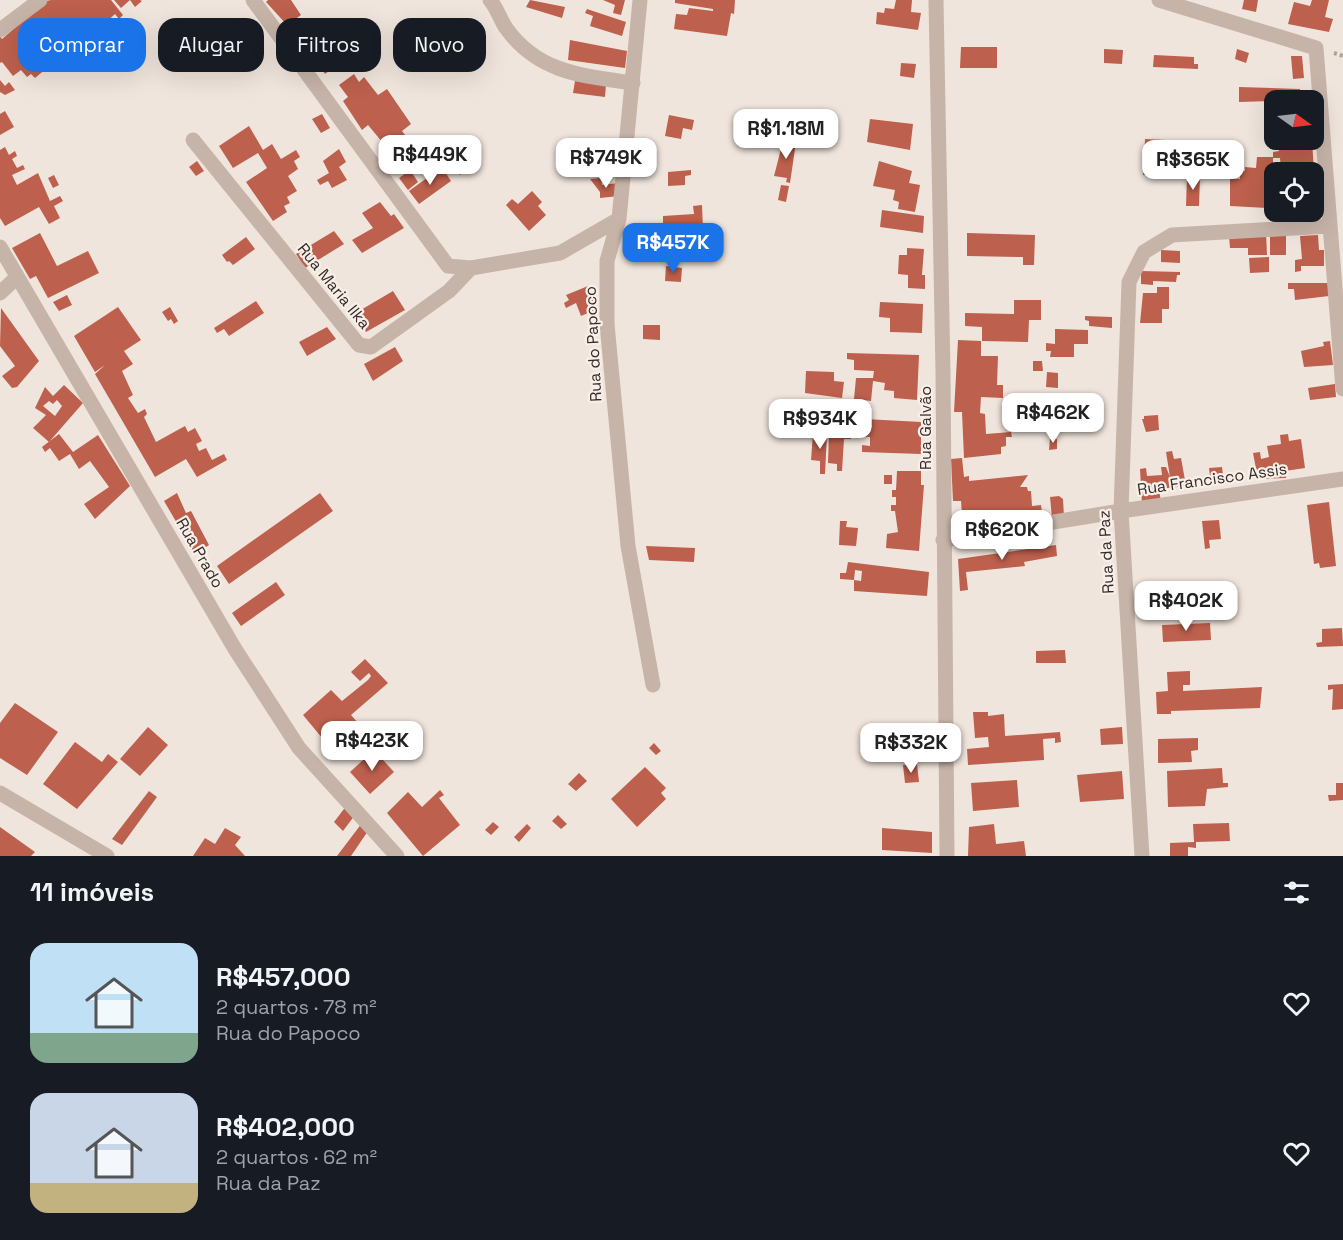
<!DOCTYPE html>
<html lang="pt">
<meta charset="utf-8">
<style>
body{margin:0;font-family:"Space Grotesk",sans-serif;background:#242831;color:#f1f3f6;height:100vh;display:flex;flex-direction:column;font-size:22px;white-space:nowrap}
*{box-sizing:border-box;margin:0}
p{font-size:20px;color:#9ea1a6}
.icon{flex:none;width:33px;height:33px;fill:none;stroke:currentColor;stroke-width:2;stroke-linecap:round;stroke-linejoin:round}
.map{position:relative;height:856px;overflow:hidden}
.drawer{display:flex;flex-direction:column;background:#171b24;flex:1}
.drawer>*{flex:none}
.guide{position:absolute;left:18px;top:18px;width:600px;height:54px;display:flex;gap:12px}
.needle{width:39px;rotate:104deg}
.tools{position:absolute;left:1264px;top:90px;display:grid;gap:12px}
.tools a{display:grid;place-items:center;width:60px;height:60px;border-radius:12px;background:#171b24;box-shadow:0 6px 24px #0002;font-size:30px}
.price{position:absolute;translate:-50% -51px;padding:0 14px;border-radius:12px;background:#fff;color:#222;font-size:20px;line-height:39px;filter:drop-shadow(0 2px 3px #0008)}
.price::after{content:'';position:absolute;left:50%;top:36px;width:18px;height:14px;margin-left:-9px;background:inherit;clip-path:polygon(0 0,100% 0,50% 100%)}
.price.current{background:#1a73e8;color:#fff}
ul{padding:0;list-style:none}
li{display:flex;align-items:center;gap:18px;height:150px;padding:0 30px}
li span{display:grid;place-items:center;flex:none;width:168px;height:120px;border-radius:18px;color:#555}
li>.icon{margin-inline-start:auto}
span .icon{width:72px;height:72px;fill:#fffc;stroke-width:1}
li b{font-size:26px}
h2{display:flex;justify-content:space-between;align-items:center;height:72px;padding:0 30px;font-size:26px}
.chip{padding:0 21px;border-radius:18px;background:#171b24;box-shadow:0 6px 24px #0002;font-size:21px;line-height:54px}
.chip.current{background:#1a73e8;color:#fff}
.map>svg:first-child{display:block}
.building{fill:#bd604d;fill-rule:evenodd}
.lines{fill:none;stroke-linecap:round;stroke-linejoin:round}
.path{stroke:#b39e93;stroke-width:4;stroke-dasharray:3 3;stroke-linecap:butt}
.minor{stroke:#c7b4a9;stroke-width:15}
.labels{text-anchor:middle;dominant-baseline:central;stroke-width:4.5;stroke-linejoin:round;paint-order:stroke}
.street-label{font-size:16px;fill:#352b28;stroke:#f8efe8}
</style>
<div class="map">
<svg width="1343" height="856" viewBox="0 0 1343 856">
<rect width="100%" height="100%" fill="#f0e5dc"/>
<path class="building" d="M51,0H111L123,15L119,19L115,14L92,35L79,20L59,39L49,28L28,47L47,68L35,78L31,74L27,77L21,70L13,76L2,62L0,63V36L2,39L46,1Z
M114,0H140L142,1L135,7L130,0L121,8Z
M268,0H291L301,15L287,25L266,2Z
M530,0L565,7L562,18L526,7Z
M603,0H625L621,15L613,13L615,5Z
M675,0H735L734,14L731,13L727,36L674,29L676,14L687,15L689,8L713,11V9L675,3Z
M896,0H912L911,12L921,13L918,30L876,24L877,12L884,13L885,8L894,9Z
M1244,0H1258L1256,12L1242,9Z
M1312,0H1329L1325,17L1333,19L1329,32L1288,24L1294,2L1310,6Z
M587,9L626,22L622,36L590,26L593,16L585,13Z
M460,18L473,23L465,42L453,36Z
M337,33L348,48L344,51L348,57L325,74L317,63L323,59L316,48Z
M570,40L627,51L625,68L568,60Z
M961,47H997V68H960Z
M1104,49L1123,50L1122,64L1104,63Z
M1237,49L1249,53L1246,63L1235,59Z
M1154,55L1194,57V64H1198V69L1153,67Z
M1291,56H1302L1304,78L1293,79Z
M901,63L916,64L914,78L900,76Z
M354,74L359,82L364,77L378,95L387,89L411,124L402,131L412,144L396,158L392,153L389,155L386,151L388,149L368,125L362,130L343,101L348,97L339,85Z
M0,80L5,86L9,82L15,90L5,95L0,92Z
M575,81L606,85L605,97L573,93Z
M1239,87L1300,89V100L1239,102Z
M5,111L14,127L0,135V114Z
M322,114L330,128L321,133L312,119Z
M669,115L694,120L692,130L683,128L681,139L665,136Z
M870,119L913,124L910,150L867,142Z
M249,126L263,150L272,144L281,159L296,150L300,157L294,161L298,169L288,176L297,191L287,197L290,203L284,206L287,212L273,221L246,182L267,168L258,153L233,168L219,146Z
M1145,139L1165,140L1163,176L1143,175Z
M780,140L796,142L790,183L786,182L787,178L774,176L781,149L779,148Z
M1273,140H1312L1314,172H1281L1280,158H1273V169H1269L1267,208L1230,206V178L1240,179V171H1245V167L1256,168L1257,157H1273V152L1279,151L1278,143H1273Z
M5,147L9,155L15,151L17,156L12,159L17,168L23,165L25,169L12,175L17,185L38,173L50,201L60,196L63,201L54,206L60,218L49,224L39,207L5,226L0,218V150Z
M339,149L346,162L339,167L347,180L332,188L328,181L320,185L317,180L329,173L323,161Z
M464,160L470,167L460,175L456,170Z
M197,161L204,171L196,176L189,167Z
M879,161L912,171L909,183L920,185L915,212L898,209L899,202L893,200L895,190L873,186Z
M442,167L451,181L419,204L409,191Z
M410,170L418,182L408,190L399,178Z
M691,170V175L685,176V185L668,186V172Z
M54,175L59,185L53,188L48,178Z
M1187,176H1200L1199,206H1186Z
M601,178L602,185L618,183L619,196L600,198V192L590,179Z
M781,185L789,186L786,202L778,200Z
M532,191L542,202L538,206L546,215L529,231L506,205L512,199L518,204Z
M380,202L391,216L394,214L404,228L362,253L352,240L373,228L362,213Z
M702,205L703,230L663,231V216L694,214L693,206Z
M882,210L924,216L923,233L880,227Z
M334,231L344,244L305,268L296,254Z
M1266,232L1267,255H1248V248H1230L1229,236Z
M40,233L57,266L88,251L99,273L48,298L36,276L30,279L12,248Z
M967,233L1035,235L1034,265H1023V257L967,256Z
M1270,235H1286V255H1270Z
M1318,235L1319,250H1324V266H1301V271L1295,272V260L1302,259L1300,236Z
M246,237L255,249L233,265L229,261L227,262L222,255Z
M907,248L924,249L922,275H925V289L908,288V275L898,274L899,255H907Z
M1161,250L1180,251V263L1161,262Z
M1269,257V272L1250,273L1249,258Z
M666,266L682,268L681,282L665,281Z
M1141,271L1180,272V275H1177L1176,282L1153,281V285L1141,284Z
M1288,283H1329V296L1295,300L1294,289H1288Z
M588,286L597,309L581,316L576,303L566,308L564,303L569,300L566,295Z
M1157,287H1169V309H1162V323H1140L1143,293H1157Z
M393,291L405,310L366,332L354,314Z
M67,295L72,305L59,311L53,302Z
M1014,300H1041V320H1029L1028,342L982,341V327L965,326V313L1014,314Z
M256,301L264,313L229,336L224,329L217,333L214,328Z
M880,302L923,304L922,333L890,332V318L879,317Z
M118,307L141,340L124,351L133,364L122,371L133,395L128,398L138,413L145,409L147,414L144,417L156,442L185,426L188,432L195,428L202,441L196,444L199,451L206,448L212,460L224,454L227,460L197,477L186,459L155,477L95,374L105,365L95,372L74,336Z
M170,307L178,321L174,324L171,319L168,321L162,312Z
M1,308L39,361L17,387L12,388L2,376L15,366L0,346Z
M1085,316L1112,317V328L1089,326V321L1085,320Z
M643,325H660V340L643,339Z
M327,327L336,339L307,356L299,342Z
M1055,329L1088,330V344H1074V357H1050L1051,351H1046V343L1055,344Z
M958,340L981,341V356H998L997,385H1003V398L981,397L980,413L985,414L986,434L1011,432L1012,437H1006V446L1001,447V454L964,458L962,412H954Z
M1330,341L1333,365L1304,367L1301,351L1324,346L1323,342Z
M395,347L403,361L373,381L364,364Z
M847,353L919,355L917,400L894,398V391L884,390L885,383L873,381L871,401L854,399L856,378H873L874,371L854,370V360L847,359Z
M1033,361H1042L1043,371H1033Z
M806,371L834,372V381L844,382L842,398L805,393Z
M1047,372L1058,373V388L1046,387Z
M1335,384L1336,397L1310,400L1308,388Z
M64,385L83,403L49,442L33,428L46,415L35,408L45,387L53,396ZM57,400L62,406L55,416L43,406L49,401L53,404Z
M1158,415L1159,430L1146,432L1142,419H1144V416Z
M846,418L921,422V454L862,452V445L870,446V437L851,436V439H844L842,471H837V464L828,463L829,434L845,435Z
M813,433L827,434L825,474H820V461L811,460Z
M59,434L73,452L98,435L130,486L95,519L84,504L109,487L90,461L79,469L70,454L59,461L50,448L45,452L42,447Z
M1288,434L1289,441L1301,439L1305,468L1285,471L1286,478L1258,479L1253,453L1260,452L1261,459L1269,457L1267,446L1281,444L1280,435Z
M1050,439H1057V449L1049,450Z
M1172,451L1174,459L1181,458L1186,486L1159,489L1161,502L1142,504L1140,469L1146,468L1147,476L1162,475L1161,467H1166L1170,477L1166,452Z
M962,458L964,477L969,476V481L1028,475L1020,487H1027L1028,491H1031L1032,506L1041,505L1043,520L956,534L955,516L962,515L961,501H953L951,459Z
M1222,467L1224,482L1211,484L1209,468Z
M897,471H921V485H924L919,551L886,548L887,534L898,532L895,511H891V505H896V497H892V490H896Z
M884,475H892V484H884Z
M177,493L186,513L191,511L209,545L195,554L164,501Z
M320,493L333,511L229,584L217,566Z
M1059,496L1063,499L1064,517L1052,518L1050,497Z
M1329,502L1336,566L1320,568L1319,563L1314,564L1307,505Z
M1219,520L1221,539L1209,540L1210,548L1205,549L1202,521Z
M840,521H847L846,527L858,528L856,546L839,545Z
M1056,545L1057,556L1024,562L1025,566L966,572L968,590L960,591L958,559Z
M646,546L695,548L694,562L649,560Z
M848,562L929,572L927,596L854,591V580L840,579V573H846ZM855,570L862,571L861,581L854,580Z
M276,582L285,595L241,626L232,613Z
M1210,623L1211,640L1163,642L1162,625Z
M1342,628L1343,646L1317,647L1316,643L1322,642V629Z
M1065,650L1066,663H1036V651Z
M365,659L388,683L351,715L359,724L335,745L327,736L323,739L303,715L331,690L342,701L368,680L371,676L369,673L360,681L351,672Z
M1190,671V685H1183V691L1262,687L1260,708L1171,711V714H1157L1156,692L1168,691L1167,672Z
M1343,684V709L1332,710L1333,689L1328,690V685Z
M15,703L58,732L27,775L0,758V723Z
M973,712H988V716L1004,714L1005,736L1060,732L1061,742L1055,743V738L1043,739L1044,760L968,765L967,749L989,747L988,737L975,738Z
M148,727L168,745L140,776L120,759Z
M1122,727L1123,744L1101,745L1100,729Z
M1198,738V750L1191,751L1192,762L1158,763V739Z
M75,742L102,762L108,754L118,762L77,809L43,784Z
M654,743L661,751L656,755L649,748Z
M374,750L394,772L370,794L350,772Z
M917,764L919,782L905,783L903,765Z
M645,767L666,788L661,793L666,799L637,827L611,799Z
M1222,768L1223,783H1228V787L1207,789L1205,806L1168,807L1167,771Z
M1122,771L1124,799L1080,802L1077,775Z
M579,773L587,781L576,791L568,784Z
M1017,780L1019,807L973,811L971,783Z
M1336,783H1343V800L1329,801L1328,795H1336Z
M440,790L444,795L439,798L460,825L423,856L387,813L408,792L422,807Z
M149,791L157,797L122,845L112,839Z
M347,805L355,815L343,831L334,822Z
M558,815L567,824L561,829L552,821Z
M493,822L499,827L491,835L485,830Z
M362,823L368,831L351,856H337Z
M1229,823L1230,841L1196,842V848L1188,847V856H1170V843L1194,842L1193,824Z
M527,824L531,828L519,842L514,837Z
M994,824L996,844L1024,841L1026,856H968L969,827Z
M0,827L35,852L31,856H0Z
M225,828L241,837L235,845L245,856H193L205,838L215,844Z
M882,828L932,832V853L882,850Z"/>
<g class="lines">
<path class="path" d="M1334,53L1343,56"/>
<path class="minor" d="M253,0L448,266L471,268L560,253L619,219
M490,0C497,8 500,19 506,28C538,73 583,76 633,83
M640,0L619,219L607,261V324L628,546L653,685
M936,0L943,373L947,856
M1159,0L1316,48L1343,389
M0,30L40,0
M193,140L359,345L371,347L449,291L471,268
M0,247L235,649L299,748L397,856
M0,293L17,277
M943,540L1121,511L1343,479
M0,793L107,856
M1142,856L1121,511L1129,282L1144,252L1172,235L1329,226"/>
</g>
<g class="labels">
<g class="street-label">
<text transform="translate(334 286) rotate(51)">Rua Maria Ilka</text>
<text transform="translate(593 344) rotate(-93)">Rua do Papoco</text>
<text transform="translate(925 428) rotate(-90)">Rua Galvão</text>
<text transform="translate(1212 479) rotate(-8)">Rua Francisco Assis</text>
<text transform="translate(1106 552) rotate(-93)">Rua da Paz</text>
<text transform="translate(200 553) rotate(60)">Rua Prado</text>
</g>
</g>
</svg>
<div class="tools">
<a><svg class="needle" viewBox="-14 -14 28 28"><path d="M0-13l5 13h-10z" fill="#e53935"/><path d="M0 13l5-13h-10z" fill="#9ea1a6"/></svg></a>
<a><svg class="icon" aria-label="locate" viewBox="0 0 24 24"><circle cx="12" cy="12" r="6"/><path d="M12 2v4M12 18v4M2 12h4M18 12h4"/></svg></a>
</div>
<b class="price" style="left:786px;top:160px">R$1.18M</b>
<b class="price" style="left:430px;top:186px">R$449K</b>
<b class="price" style="left:606px;top:189px">R$749K</b>
<b class="price" style="left:1193px;top:191px">R$365K</b>
<b class="price current" style="left:673px;top:274px">R$457K</b>
<b class="price" style="left:1053px;top:444px">R$462K</b>
<b class="price" style="left:820px;top:450px">R$934K</b>
<b class="price" style="left:1002px;top:561px">R$620K</b>
<b class="price" style="left:1186px;top:632px">R$402K</b>
<b class="price" style="left:372px;top:772px">R$423K</b>
<b class="price" style="left:911px;top:774px">R$332K</b>
<div class="guide">
<a class="chip current">Comprar</a>
<a class="chip">Alugar</a>
<a class="chip">Filtros</a>
<a class="chip">Novo</a>
</div>
</div>
<section class="drawer">
<h2>11 imóveis<svg class="icon" aria-label="filters" viewBox="0 0 24 24"><path d="M4 7h16M4 17h16"/><circle cx="9" cy="7" r="2"/><circle cx="15" cy="17" r="2"/></svg></h2>
<ul>
<li><span style="background:linear-gradient(#bfe0f5 75%,#7fa58c 0)"><svg class="icon" aria-label="home" viewBox="0 0 24 24"><path d="M3 11l9-7 9 7M6 9v11h12V9"/></svg></span><div><b>R$457,000</b><p>2 quartos · 78 m²</p><p>Rua do Papoco</p></div><svg class="icon" aria-label="heart" viewBox="0 0 24 24"><path d="M12 20l-8-8c-3-5 5-10 8-4 3-6 11-1 8 4z"/></svg></li>
<li><span style="background:linear-gradient(#c9d6e8 75%,#c2b280 0)"><svg class="icon" aria-label="home" viewBox="0 0 24 24"><path d="M3 11l9-7 9 7M6 9v11h12V9"/></svg></span><div><b>R$402,000</b><p>2 quartos · 62 m²</p><p>Rua da Paz</p></div><svg class="icon" aria-label="heart" viewBox="0 0 24 24"><path d="M12 20l-8-8c-3-5 5-10 8-4 3-6 11-1 8 4z"/></svg></li>
</ul>
</section>
